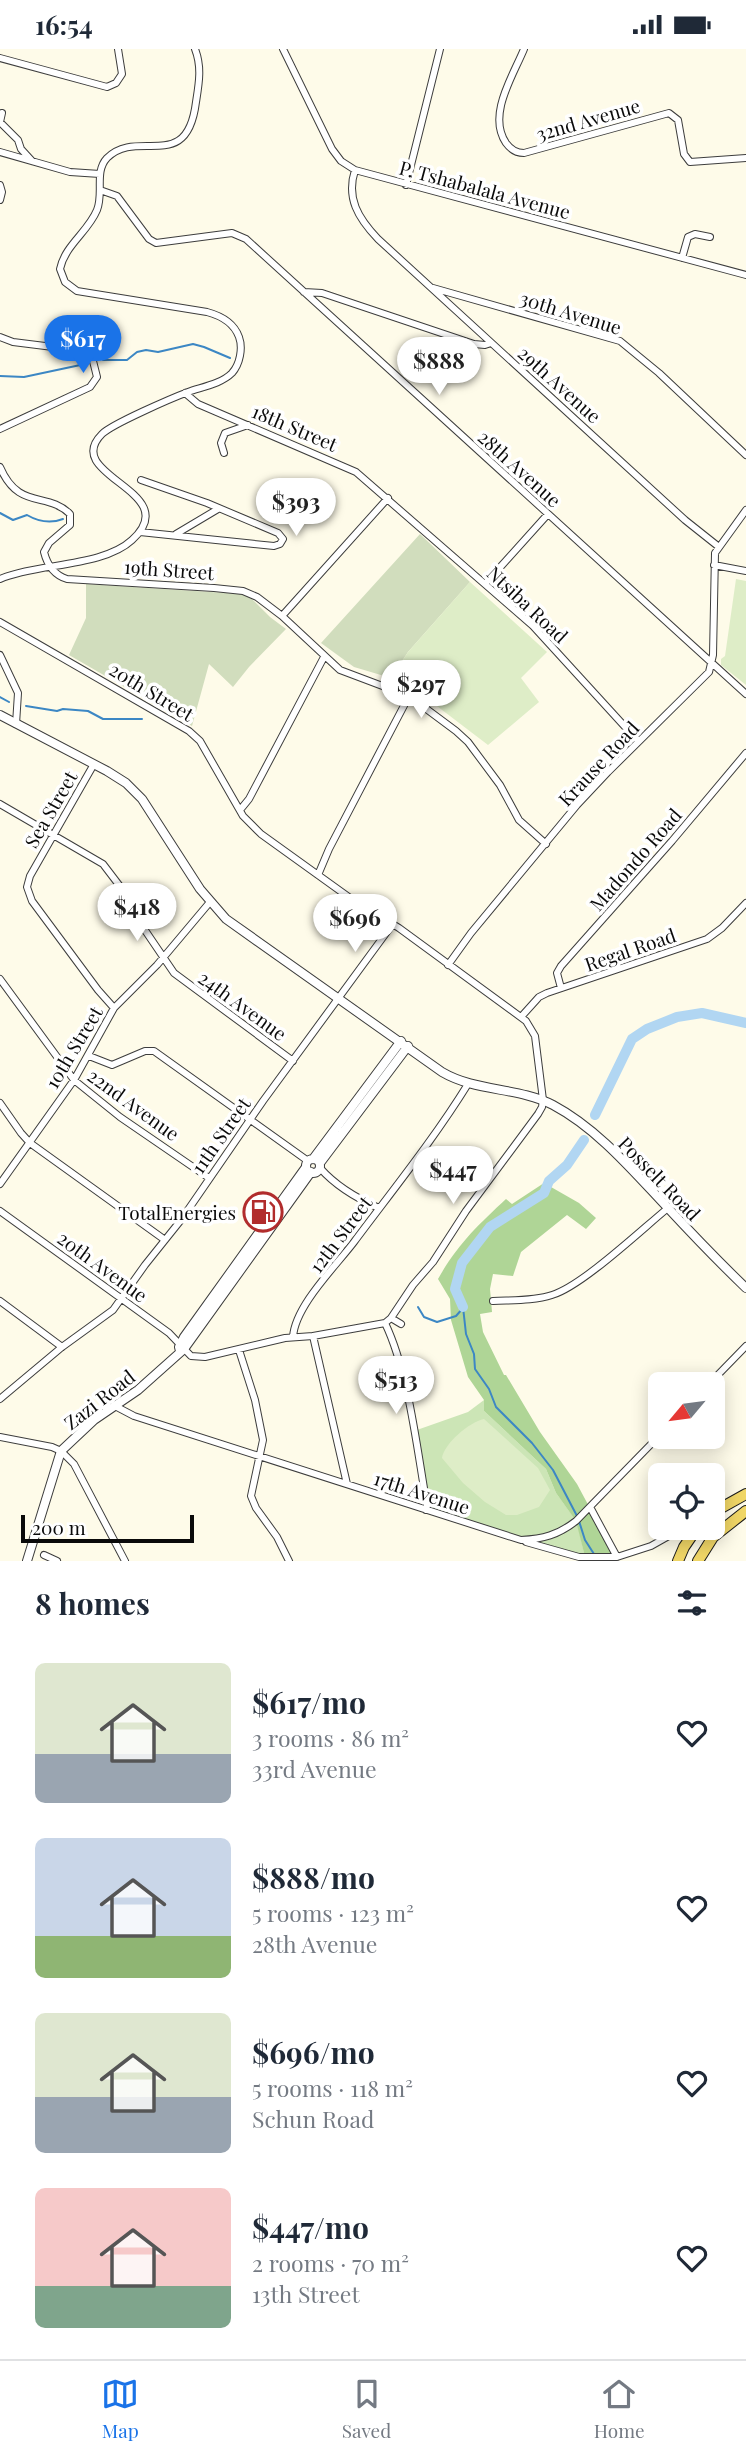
<!DOCTYPE html>
<meta charset="utf-8">
<style>
body{margin:0;font-family:"Playfair Display",serif;background:#f2f2f3;color:#1f2937;height:100vh;display:flex;flex-direction:column;font-size:26px;white-space:nowrap}
*{box-sizing:border-box;margin:0}
p{font-size:23px;color:#747a83}
.icon{flex:none;width:38px;height:38px;fill:none;stroke:currentColor;stroke-width:2;stroke-linecap:round;stroke-linejoin:round}
.map{position:relative;height:1512px;overflow:hidden}
.details{display:flex;flex-direction:column;background:#fff;flex:1}
.details>*{flex:none}
.needle{width:46px;rotate:241deg}
.tools{position:absolute;left:648px;top:1323px;display:grid;gap:14px}
.tools a{display:grid;place-items:center;width:77px;height:77px;border-radius:10px;background:#fff;box-shadow:0 4px 18px #0003;font-size:35px}
.scale{position:absolute;left:21px;bottom:18px;width:173px;box-sizing:border-box;padding-left:7px;border:4px solid #0a0a0a;border-top:0;font-size:19px;line-height:24px;white-space:nowrap;color:#0a0a0a;-webkit-text-stroke:5px #fff;paint-order:stroke}
.price{position:absolute;translate:-50% -60px;padding:0 16px;border-radius:24px;background:#fff;color:#222;font-size:23px;line-height:46px;filter:drop-shadow(0 2px 4px #0008)}
.price::after{content:'';position:absolute;left:50%;top:42px;width:21px;height:16px;margin-left:-10px;background:inherit;clip-path:polygon(0 0,100% 0,50% 100%)}
.price.on{background:#1a73e8;color:#fff}
ul{padding:0;list-style:none}
li{display:flex;align-items:center;gap:21px;height:175px;padding:0 35px}
li span{display:grid;place-items:center;flex:none;width:196px;height:140px;border-radius:10px;color:#555}
li>.icon{margin-inline-start:auto}
span .icon{width:84px;height:84px;fill:#fffc;stroke-width:1}
li b{font-size:30px}
h2{display:flex;justify-content:space-between;align-items:center;height:84px;padding:0 35px;font-size:30px}
.status{display:flex;justify-content:space-between;align-items:center;height:49px;padding:0 35px;background:#fff;direction:ltr}
.status svg{height:19px;fill:currentColor}
.tabs{display:flex;justify-content:space-around;align-items:center;height:98px;border-top:2px solid #e0e1e3;background:#fff;font-size:19px;color:#747a83}
.tabs a{display:grid;justify-items:center;gap:4px}
.tabs .on{color:#1a73e8}
.map>svg:first-child{display:block}
.green{fill:#cce5b6}
.forest{fill:#afd596}
.cemetery{fill:#d1ddbd}
.pitch{fill:#deedc7}
.lines{fill:none;stroke-linecap:round;stroke-linejoin:round}
.stream{stroke:#3c87c4;stroke-width:2}
.river{stroke:#b1d6f2;stroke-width:10}
.minor-casing{stroke:#3d3d3d;stroke-width:8}
.tertiary-casing{stroke:#3d3d3d;stroke-width:10}
.primary-casing{stroke:#1b1b1b;stroke-width:12}
.minor{stroke:#fff;stroke-width:6}
.tertiary{stroke:#fff;stroke-width:8}
.primary{stroke:#f0d666;stroke-width:10}
.labels{text-anchor:middle;dominant-baseline:central;stroke-width:7;stroke-linejoin:round;paint-order:stroke}
.street-label{font-size:19px;fill:#0a0a0a;stroke:#fff}
.poi-label{font-size:19px;fill:#0a0a0a;stroke:#fff;text-anchor:end}
</style>
<div class="status"><b>16:54</b><svg viewBox="0 0 49 12"><path d="M0 12V9h3v3zM5 12V6h3v6zM10 12V3h3v9zM15 12V0h3v12zM26 1h20v11H26zM47 4h2v5h-2z"/></svg></div>
<div class="map">
<svg width="746" height="1512" viewBox="0 0 746 1512">
<rect width="100%" height="100%" fill="#fefbe9"/>
<path class="green" d="M484,1351V1362L546,1420L556,1444L577,1473L585,1508L426,1460L414,1382L468,1363Z"/>
<path class="forest" d="M544,1134L579,1154L596,1169L586,1180L567,1166L521,1203L513,1227L493,1225L490,1240L492,1263L480,1265L483,1283L504,1326H506L540,1383L577,1435L616,1508H585L576,1472L556,1444L546,1420L484,1362V1351L468,1328L451,1271L450,1250L438,1230C457,1196 478,1176 506,1150L512,1155Z"/>
<path class="cemetery" d="M420,485L470,533L408,603L391,629L354,618L321,594Z
M86,535L242,545L250,548L270,568L286,580L249,618L233,638L209,615L192,677L69,606L86,569Z"/>
<path class="pitch" d="M736,530L746,532V636L721,616V610L725,607Z
M470,533L547,603L521,629L539,653L488,696L408,635L391,629L408,603Z
M484,1370L538,1419L550,1441L539,1458L517,1466H506L485,1453L463,1434L442,1409C444,1395 469,1373 484,1370Z"/>
<g class="lines">
<path class="stream" d="M103,311H127L137,303L146,301L158,303L193,295L204,298L230,309
M0,327L24,328L85,315
M0,464L13,471L27,466C39,473 50,475 63,470
M0,648L9,653
M26,657L57,662L63,660L88,662L103,670H142
M418,1258L424,1268L437,1273L456,1267L463,1259
M463,1258L466,1285L474,1305L475,1320L489,1340L496,1358L532,1394L553,1421L577,1467
M579,1472L585,1491L594,1505"/>
<path class="river" d="M595,1066L632,990L647,980L677,968L702,964L746,974
M463,1258L455,1240L462,1214L490,1178L544,1144L549,1132L567,1116L584,1091"/>
<g class="minor-casing">
<path id="minor" d="M283,0L332,100L341,112L355,121L746,226
M524,0C513,27 487,66 506,94C511,101 516,104 524,104L669,64L678,71L684,105L690,113L746,109
M0,9L107,38L116,34L122,25L118,0
M2,64L0,73L18,91L21,100L32,112
M0,103L70,123L100,125
M355,121C346,149 358,169 378,190L685,471L719,498
M0,136L2,143L0,151
M406,136L440,0
M100,141L117,147L149,190L156,194L232,184L246,190L746,645
M682,209L688,188L695,185L710,188
M433,239L620,292L659,324L746,406
M304,243L322,244L474,295L485,296L491,294
M0,288L13,293L85,302L92,308L97,328L90,338L0,380
M185,344L198,355L356,423L533,577L638,692
M224,404L221,394L225,384L248,376
M0,418C19,462 47,442 70,465V476L49,494L44,503C47,515 54,526 67,530L214,539L243,542L257,548L282,567L340,621L409,647L456,682L468,693L500,736L519,771L546,795
M140,483L274,497L280,495L283,490L278,484L207,454L141,431
M176,485L218,460
M714,516L746,522
M0,530C37,514 103,518 132,491C186,442 60,427 102,385C112,375 172,349 188,343C202,338 221,335 232,324C240,315 243,299 239,288C234,274 222,267 207,263L77,242L65,233L60,220C65,196 88,183 97,161C104,144 94,123 107,109C138,78 187,126 196,53C199,34 202,18 195,0
M485,535L548,465
M282,567L388,449
M0,573L189,682L200,692L243,767L261,785L350,849L399,879L526,972L535,987L543,1051L542,1058L538,1065L466,1162L433,1213L413,1236L391,1269L385,1274L313,1287L285,1289L205,1308L191,1307L169,1284L0,1162
M0,606L18,644L16,675
M94,715L30,827L27,838L32,852L98,941L114,959
M0,755L103,815L119,836L134,865L174,924L293,1012
M240,761L249,750L324,608
M318,826L329,800L409,647
M448,916L471,884L577,756L608,723L709,623L713,606L715,504L746,461
M0,930L74,1031L120,1068L209,1129
M561,939L557,924L561,917L672,792L746,704
M521,968L539,948L547,944L707,890L722,879L746,854
M89,1007L112,1016L145,1002H154L308,1112
M0,1054L21,1084L30,1094L165,1191
M320,1119C335,1136 358,1150 379,1159
M0,1135L74,1031L114,959L157,916L210,853
M0,1252L62,1298
M493,1252C512,1251 534,1252 552,1246C582,1237 641,1181 668,1159
M391,1269L401,1275
M385,1274C409,1324 417,1401 427,1457L426,1461
M313,1287L347,1435
M293,1288C295,1257 335,1218 354,1193C392,1142 434,1090 468,1035
M239,1301L255,1351L263,1391L251,1447L256,1459L277,1488L289,1512
M709,1335L746,1297
M0,1350L62,1298L113,1261L145,1216L181,1171L263,1052L392,876
M115,1357L134,1367L521,1491C543,1490 558,1486 576,1472L660,1386
M0,1388L52,1398L61,1402L74,1415L125,1512
M590,1458L617,1508L651,1497L683,1479
M526,1493L579,1508H617
M44,1506L57,1512"/>
</g>
<g class="tertiary-casing">
<path id="tertiary" d="M0,666L107,722L126,734L142,750L200,840L226,870L442,1023C476,1043 518,1038 553,1056C598,1080 633,1122 668,1159C693,1186 719,1213 746,1239
M313,1110L401,992
M306 1117a7 7 0 1 1 14 0a7 7 0 1 1-14 0Z
M320,1114L408,997
M180,1302L179,1298L184,1288L306,1118
M27,1512L61,1402L94,1371L138,1341L184,1300L311,1123"/>
</g>
<g class="primary-casing">
<path id="primary" d="M712,1464L746,1445
M678,1512L684,1498L697,1479
M698,1512L713,1488L746,1462"/>
</g>
<use href="#minor" class="minor"/>
<use href="#tertiary" class="tertiary"/>
<use href="#primary" class="primary"/>
</g>
<defs>
<g id="fuel-ring" transform="scale(2.0125)"><circle r="9.5" fill="#fff" stroke="#b12c2c" stroke-width="1.5"/><path d="M-5.5-6h7V0h2V4h1.3V-2.5L3-4.5l.8-.8L6-3V5H2.5V1h-1V6h-7ZM-4.2-4.7v3.2H.2V-4.7Z" fill="#b12c2c"/></g>
</defs>
<g fill-rule="evenodd">
<use href="#fuel-ring" x="263" y="1163"/>
</g>
<g class="labels">
<g class="street-label">
<text transform="translate(588 70) rotate(-16)">32nd Avenue</text>
<text transform="translate(485 140) rotate(15)">P. Tshabalala Avenue</text>
<text transform="translate(571 263) rotate(17)">30th Avenue</text>
<text transform="translate(560 335) rotate(42)">29th Avenue</text>
<text transform="translate(295 378) rotate(23)">18th Street</text>
<text transform="translate(520 419) rotate(42)">28th Avenue</text>
<text transform="translate(169 520) rotate(4)">19th Street</text>
<text transform="translate(528 555) rotate(43)">Ntsiba Road</text>
<text transform="translate(152 642) rotate(31)">20th Street</text>
<text transform="translate(598 714) rotate(-47)">Krause Road</text>
<text transform="translate(50 760) rotate(-60)">Sea Street</text>
<text transform="translate(635 810) rotate(-49)">Madondo Road</text>
<text transform="translate(630 900) rotate(-19)">Regal Road</text>
<text transform="translate(243 956) rotate(36)">24th Avenue</text>
<text transform="translate(73 998) rotate(-59)">10th Street</text>
<text transform="translate(134 1055) rotate(36)">22nd Avenue</text>
<text transform="translate(220 1086) rotate(-55)">11th Street</text>
<text transform="translate(660 1129) rotate(46)">Posselt Road</text>
<text transform="translate(340 1185) rotate(-53)">12th Street</text>
<text transform="translate(103 1217) rotate(36)">20th Avenue</text>
<text transform="translate(99 1350) rotate(-38)">Zazi Road</text>
<text transform="translate(422 1443) rotate(18)">17th Avenue</text>
</g>
<g class="poi-label">
<text x="236" y="1163">TotalEnergies</text>
</g>
</g>
</svg>
<div class="tools">
<a><svg class="needle" viewBox="-14 -14 28 28"><path d="M0-13l5 13h-10z" fill="#e53935"/><path d="M0 13l5-13h-10z" fill="#747a83"/></svg></a>
<a><svg class="icon" aria-label="locate" viewBox="0 0 24 24"><circle cx="12" cy="12" r="6"/><path d="M12 2v4M12 18v4M2 12h4M18 12h4"/></svg></a>
</div>
<div class="scale">200 m</div>
<b class="price on" style="left:83px;top:326px">$617</b>
<b class="price" style="left:439px;top:348px">$888</b>
<b class="price" style="left:296px;top:489px">$393</b>
<b class="price" style="left:421px;top:671px">$297</b>
<b class="price" style="left:137px;top:894px">$418</b>
<b class="price" style="left:355px;top:905px">$696</b>
<b class="price" style="left:453px;top:1157px">$447</b>
<b class="price" style="left:396px;top:1367px">$513</b>
</div>
<section class="details">
<h2>8 homes<svg class="icon" aria-label="filters" viewBox="0 0 24 24"><path d="M4 7h16M4 17h16"/><circle cx="9" cy="7" r="2"/><circle cx="15" cy="17" r="2"/></svg></h2>
<ul>
<li><span style="background:linear-gradient(#dfe7d0 65%,#9aa5b1 0)"><svg class="icon" aria-label="home" viewBox="0 0 24 24"><path d="M3 11l9-7 9 7M6 9v11h12V9"/></svg></span><div><b>$617/mo</b><p>3 rooms · 86 m²</p><p>33rd Avenue</p></div><svg class="icon" aria-label="heart" viewBox="0 0 24 24"><path d="M12 20l-8-8c-3-5 5-10 8-4 3-6 11-1 8 4z"/></svg></li>
<li><span style="background:linear-gradient(#c9d6e8 70%,#8fb573 0)"><svg class="icon" aria-label="home" viewBox="0 0 24 24"><path d="M3 11l9-7 9 7M6 9v11h12V9"/></svg></span><div><b>$888/mo</b><p>5 rooms · 123 m²</p><p>28th Avenue</p></div><svg class="icon" aria-label="heart" viewBox="0 0 24 24"><path d="M12 20l-8-8c-3-5 5-10 8-4 3-6 11-1 8 4z"/></svg></li>
<li><span style="background:linear-gradient(#dfe7d0 60%,#9aa5b1 0)"><svg class="icon" aria-label="home" viewBox="0 0 24 24"><path d="M3 11l9-7 9 7M6 9v11h12V9"/></svg></span><div><b>$696/mo</b><p>5 rooms · 118 m²</p><p>Schun Road</p></div><svg class="icon" aria-label="heart" viewBox="0 0 24 24"><path d="M12 20l-8-8c-3-5 5-10 8-4 3-6 11-1 8 4z"/></svg></li>
<li><span style="background:linear-gradient(#f6c9c9 70%,#7fa58c 0)"><svg class="icon" aria-label="home" viewBox="0 0 24 24"><path d="M3 11l9-7 9 7M6 9v11h12V9"/></svg></span><div><b>$447/mo</b><p>2 rooms · 70 m²</p><p>13th Street</p></div><svg class="icon" aria-label="heart" viewBox="0 0 24 24"><path d="M12 20l-8-8c-3-5 5-10 8-4 3-6 11-1 8 4z"/></svg></li>
</ul>
</section>
<nav class="tabs">
<a class="on"><svg class="icon" aria-label="map" viewBox="0 0 24 24"><path d="M3 6l6-2 6 2 6-2v14l-6 2-6-2-6 2zM9 4v14M15 6v14"/></svg>Map</a>
<a><svg class="icon" aria-label="saved" viewBox="0 0 24 24"><path d="M7 4h10v16l-5-4-5 4z"/></svg>Saved</a>
<a><svg class="icon" aria-label="home" viewBox="0 0 24 24"><path d="M3 11l9-7 9 7M6 9v11h12V9"/></svg>Home</a>
</nav>
